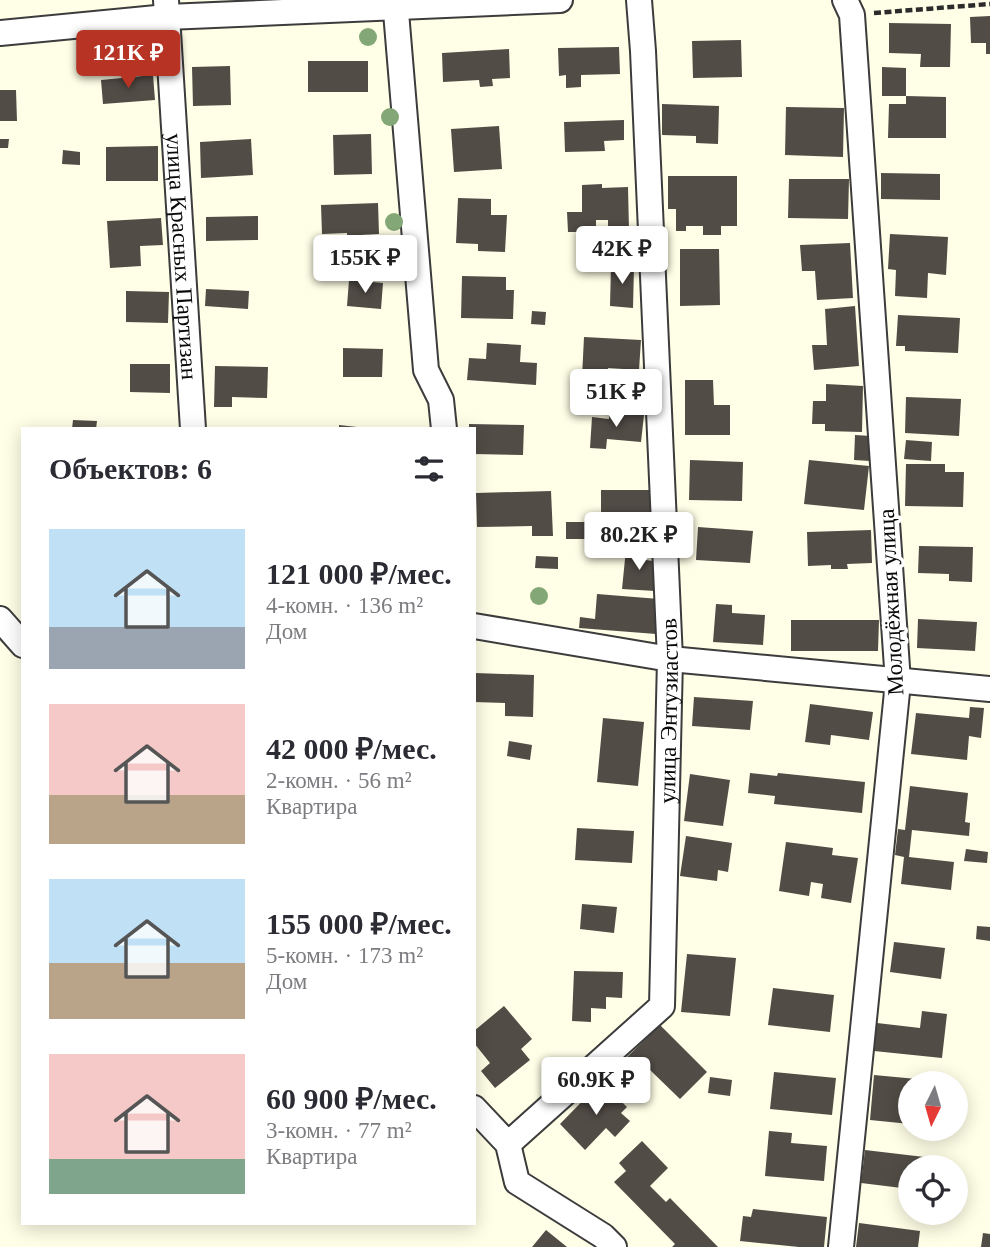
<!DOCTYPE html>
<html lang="ru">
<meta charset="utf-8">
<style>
body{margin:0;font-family:Georgia,serif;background:#f2f2f3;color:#2b2b33;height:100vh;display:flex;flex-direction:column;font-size:26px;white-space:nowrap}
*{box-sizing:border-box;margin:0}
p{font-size:23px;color:#7c7c81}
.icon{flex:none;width:38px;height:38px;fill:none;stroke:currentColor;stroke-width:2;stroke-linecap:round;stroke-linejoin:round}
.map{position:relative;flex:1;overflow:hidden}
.details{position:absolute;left:21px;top:427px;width:455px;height:798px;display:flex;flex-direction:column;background:#fff;border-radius:0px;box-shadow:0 4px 18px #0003}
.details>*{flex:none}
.needle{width:46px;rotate:185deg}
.fabs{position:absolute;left:898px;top:1071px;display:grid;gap:14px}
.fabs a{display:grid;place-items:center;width:70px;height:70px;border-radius:50%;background:#fff;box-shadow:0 4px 18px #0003;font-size:35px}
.price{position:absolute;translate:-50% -60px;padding:0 16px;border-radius:7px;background:#fff;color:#222;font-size:23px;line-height:46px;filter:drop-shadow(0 2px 4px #0008)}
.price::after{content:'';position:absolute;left:50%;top:42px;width:21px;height:16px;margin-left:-10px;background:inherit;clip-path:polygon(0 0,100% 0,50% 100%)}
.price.current{background:#b73324;color:#fff}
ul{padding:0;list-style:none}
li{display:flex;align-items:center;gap:21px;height:175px;padding:0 28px}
li span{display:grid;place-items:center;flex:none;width:196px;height:140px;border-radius:0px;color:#555}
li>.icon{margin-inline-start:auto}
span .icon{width:84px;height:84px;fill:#fffc;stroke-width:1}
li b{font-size:30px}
h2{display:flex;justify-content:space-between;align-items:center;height:84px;padding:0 28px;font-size:30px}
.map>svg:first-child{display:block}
.building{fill:#524c46}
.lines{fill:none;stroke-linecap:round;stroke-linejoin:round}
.minor-casing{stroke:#3c3c3c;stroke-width:28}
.path{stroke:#2b2b2b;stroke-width:4.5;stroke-dasharray:7 3.5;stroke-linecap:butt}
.minor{stroke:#fff;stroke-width:24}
.tree{fill:#84a777}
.labels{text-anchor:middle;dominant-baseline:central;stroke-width:7;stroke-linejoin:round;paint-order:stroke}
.street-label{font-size:23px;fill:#090909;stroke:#fff}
</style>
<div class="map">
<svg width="990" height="1247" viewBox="0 0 990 1247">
<rect width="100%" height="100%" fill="#fffee6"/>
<path class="building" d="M990,16V54H986V43H971L970,17Z
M889,23L951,24L950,67H920L921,54L889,53Z
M741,40L742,77L693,78L692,41Z
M619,47L620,74L581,75V87L566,88V75L559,76L558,48Z
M509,49L510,78L492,79L493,86L480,87L479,80L443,82L442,53Z
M308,61H368V92H308Z
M230,66L231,105L193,106L192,67Z
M882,67L906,68V96H882Z
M153,75L155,100L103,104L101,80Z
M0,90H16L17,121H0Z
M906,96L946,97V138H888L889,104H906Z
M662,104L719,106L718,144L696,143V136L662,135Z
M786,107L844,108L843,157L785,155Z
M624,120V140L604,141L605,151L565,152L564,122Z
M499,126L502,169L454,172L451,129Z
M371,134L372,174L334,175L333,135Z
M0,139H9L8,148H0Z
M251,139L253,175L201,178L200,142Z
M158,146V181H106V147Z
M63,150L80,152V165L62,164Z
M881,173L940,174V200L881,199Z
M668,176H737V226H721V235H703V226H686V231H676V209H668Z
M789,179H849L848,219L788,218Z
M602,184V188L628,187L629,230H608V220H596V232H568L567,212H582V185Z
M458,198L491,199V215H507L505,252L478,251V244L456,243Z
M378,203L379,234L360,235V246H347V233L322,234L321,205Z
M258,216V240L206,241V217Z
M161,218L163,245L140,246L141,266L110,268L107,221Z
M890,234L948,237L946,275L928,273L927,298L895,296L896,270L888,269Z
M850,243L853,298L817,300L815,271H802L800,245Z
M680,249H719L720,305L680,306Z
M611,265L634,266L633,308L610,306Z
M462,276L506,277V290H514L513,319L461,318Z
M349,280L383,283L381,309L347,306Z
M206,289L249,291L248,309L205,306Z
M126,291L169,292L168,323L126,322Z
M855,306L859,366L814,370L812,345H827L825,309Z
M532,311L546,312L545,325L531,324Z
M898,315L960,318L958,353L905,351V346H896Z
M584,337L641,340L639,370L608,368L607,379L582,377Z
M487,343L521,345L520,362L537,363L536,385L467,380L469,358L486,359Z
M343,348L383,349L382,377H343Z
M130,364H170V393L130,392Z
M215,366L268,367L267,398L232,397V407H214Z
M685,380H713L714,405H730V435H685Z
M826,384L863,386L862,432L825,431V424H812L813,401H826Z
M906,397L961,399L959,436L905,433Z
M609,412L644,415L641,442L607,439L606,449L590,448L592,417L609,419Z
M73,420L97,421L96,429H72Z
M469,424L524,425L523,455L474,454V429H469Z
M339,425L357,427V429H339Z
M855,435L871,436L870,461L854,460Z
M906,440L932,442L931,461L904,459Z
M690,460L743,462L742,501L689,500Z
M809,460L869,466L864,510L804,504Z
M906,464H945V472H964L963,507L905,506Z
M601,490H650V514H634V520H619L618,514H601Z
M551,491L553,536H532V526L477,527L476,493Z
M566,522H600L599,539H566Z
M698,527L753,531L750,563L696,560Z
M871,530L872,563L847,564L848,569H831V565L808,566L807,532Z
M919,546L973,547L972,582L949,581V574L918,573Z
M626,549L647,551L646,560L653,561L652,568H657L655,591L622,589Z
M536,556L558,557V569L535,568Z
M597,594L659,599L656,634L579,628L580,617L595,619Z
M716,604L732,605V613L765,615L763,645L713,642Z
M918,619L977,622L975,651L917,648Z
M791,620H879L878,651H791Z
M475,673L534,675L533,717L505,716V703L474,702Z
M694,697L753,701L750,730L692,726Z
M810,704L873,712L869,740L831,735L830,745L805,742Z
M970,707L984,708L981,738L969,736L967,760L911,754L916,713L969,718Z
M603,718L644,722L638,786L597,782Z
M509,741L532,745L530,760L507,756Z
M750,773L777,776L778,773L865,782L862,813L774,804L775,796L748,793Z
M690,774L730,780L723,826L684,821Z
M910,786L968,793L965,822L970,823L969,836L912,830L909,857L954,862L951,890L901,884L904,857L895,855L898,829L905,830Z
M577,828L634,831L632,863L575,860Z
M686,836L732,843L728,872L718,870L717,881L680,876Z
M786,842L833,848L832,855L858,858L851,903L821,898L823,884L811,882L809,896L779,891Z
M966,849L988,852L987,863L964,861Z
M582,904L617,907L614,933L580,929Z
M977,926L990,927V941L976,939Z
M894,942L945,948L941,979L890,972Z
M687,954L736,958L730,1016L681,1012Z
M574,971L623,972L622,998L606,997V1009L591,1008V1022L572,1021Z
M773,988L834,995L830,1032L768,1025Z
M504,1006L532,1039L521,1049L530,1060L495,1088L481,1071L490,1063L474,1043V1031Z
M922,1011L947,1014L942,1058L874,1051L877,1023L920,1028Z
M660,1025L707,1072L680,1099L649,1069L644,1074L627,1057Z
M774,1072L836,1078L832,1115L770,1109Z
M874,1075L938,1081V1083H910V1124L870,1120Z
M710,1077L732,1080L730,1096L708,1093Z
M601,1082L627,1107L621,1113L630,1121L615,1137L606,1128L585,1150L560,1124Z
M769,1131L792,1133L791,1143L827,1146L824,1181L765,1176Z
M642,1141L668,1168L650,1186L666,1202L670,1198L718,1247H672L675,1244L614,1182L626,1171L619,1163Z
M865,1150L941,1159L940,1167H910V1189L861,1183Z
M753,1209L827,1217L824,1247H799L740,1241L743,1216L751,1217Z
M859,1223L920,1231L918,1247H856Z
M546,1230L567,1247H532Z
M983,1233L990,1234V1247H981Z"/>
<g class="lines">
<g class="minor-casing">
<g id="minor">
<path id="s1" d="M166,0L193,429"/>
<path d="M395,0L426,370L441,400L444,429"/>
<path d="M0,33L167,17L560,0"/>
<path d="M0,619L23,645"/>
<path d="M474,626L670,659L990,689"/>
<path d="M474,1108L508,1144L517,1182L603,1236L614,1247"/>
<path id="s2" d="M508,1144L662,1006L670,659L643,51L639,0"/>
<path d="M841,1247L898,682L852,15L845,0"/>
</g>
</g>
<path class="path" d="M874,13L990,4"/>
<use href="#minor" class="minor"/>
</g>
<g class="tree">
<circle cx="368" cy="37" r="9"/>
<circle cx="135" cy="52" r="9"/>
<circle cx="390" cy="117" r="9"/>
<circle cx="394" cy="222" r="9"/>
<circle cx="539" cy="596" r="9"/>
</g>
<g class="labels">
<g class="street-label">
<text stroke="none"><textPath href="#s1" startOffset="257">улица Красных Партизан</textPath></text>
<text transform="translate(891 602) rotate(-93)">Молодёжная улица</text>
<text stroke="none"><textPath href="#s2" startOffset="502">улица Энтузиастов</textPath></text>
</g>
</g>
</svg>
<div class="fabs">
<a><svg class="needle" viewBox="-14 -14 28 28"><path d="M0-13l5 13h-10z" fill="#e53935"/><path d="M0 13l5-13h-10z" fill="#7c7c81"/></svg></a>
<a><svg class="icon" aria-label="locate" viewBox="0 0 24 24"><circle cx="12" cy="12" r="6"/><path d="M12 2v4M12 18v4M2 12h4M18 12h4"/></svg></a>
</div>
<b class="price current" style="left:128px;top:90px">121K ₽</b>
<b class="price" style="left:622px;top:286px">42K ₽</b>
<b class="price" style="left:365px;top:295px">155K ₽</b>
<b class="price" style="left:616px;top:429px">51K ₽</b>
<b class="price" style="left:639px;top:572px">80.2K ₽</b>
<b class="price" style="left:596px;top:1117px">60.9K ₽</b>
<section class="details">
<h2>Объектов: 6<svg class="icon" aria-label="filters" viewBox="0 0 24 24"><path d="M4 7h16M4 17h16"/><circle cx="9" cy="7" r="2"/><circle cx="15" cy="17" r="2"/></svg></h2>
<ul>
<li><span style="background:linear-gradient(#bfe0f5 70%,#9aa5b1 0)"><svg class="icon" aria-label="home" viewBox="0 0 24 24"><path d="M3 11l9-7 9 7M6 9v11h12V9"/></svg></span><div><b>121 000 ₽/мес.</b><p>4-комн. · 136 m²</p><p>Дом</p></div></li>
<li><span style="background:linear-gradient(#f6c9c9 65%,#b9a48a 0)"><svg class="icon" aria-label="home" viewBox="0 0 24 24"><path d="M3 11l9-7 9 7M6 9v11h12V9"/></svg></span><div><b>42 000 ₽/мес.</b><p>2-комн. · 56 m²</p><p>Квартира</p></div></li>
<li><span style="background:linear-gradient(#bfe0f5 60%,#b9a48a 0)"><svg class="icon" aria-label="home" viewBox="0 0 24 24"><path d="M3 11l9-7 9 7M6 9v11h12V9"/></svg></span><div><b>155 000 ₽/мес.</b><p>5-комн. · 173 m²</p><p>Дом</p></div></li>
<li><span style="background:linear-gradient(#f6c9c9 75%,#7fa58c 0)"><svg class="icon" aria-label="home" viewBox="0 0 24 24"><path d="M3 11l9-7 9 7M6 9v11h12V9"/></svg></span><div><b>60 900 ₽/мес.</b><p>3-комн. · 77 m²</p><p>Квартира</p></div></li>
</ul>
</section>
</div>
